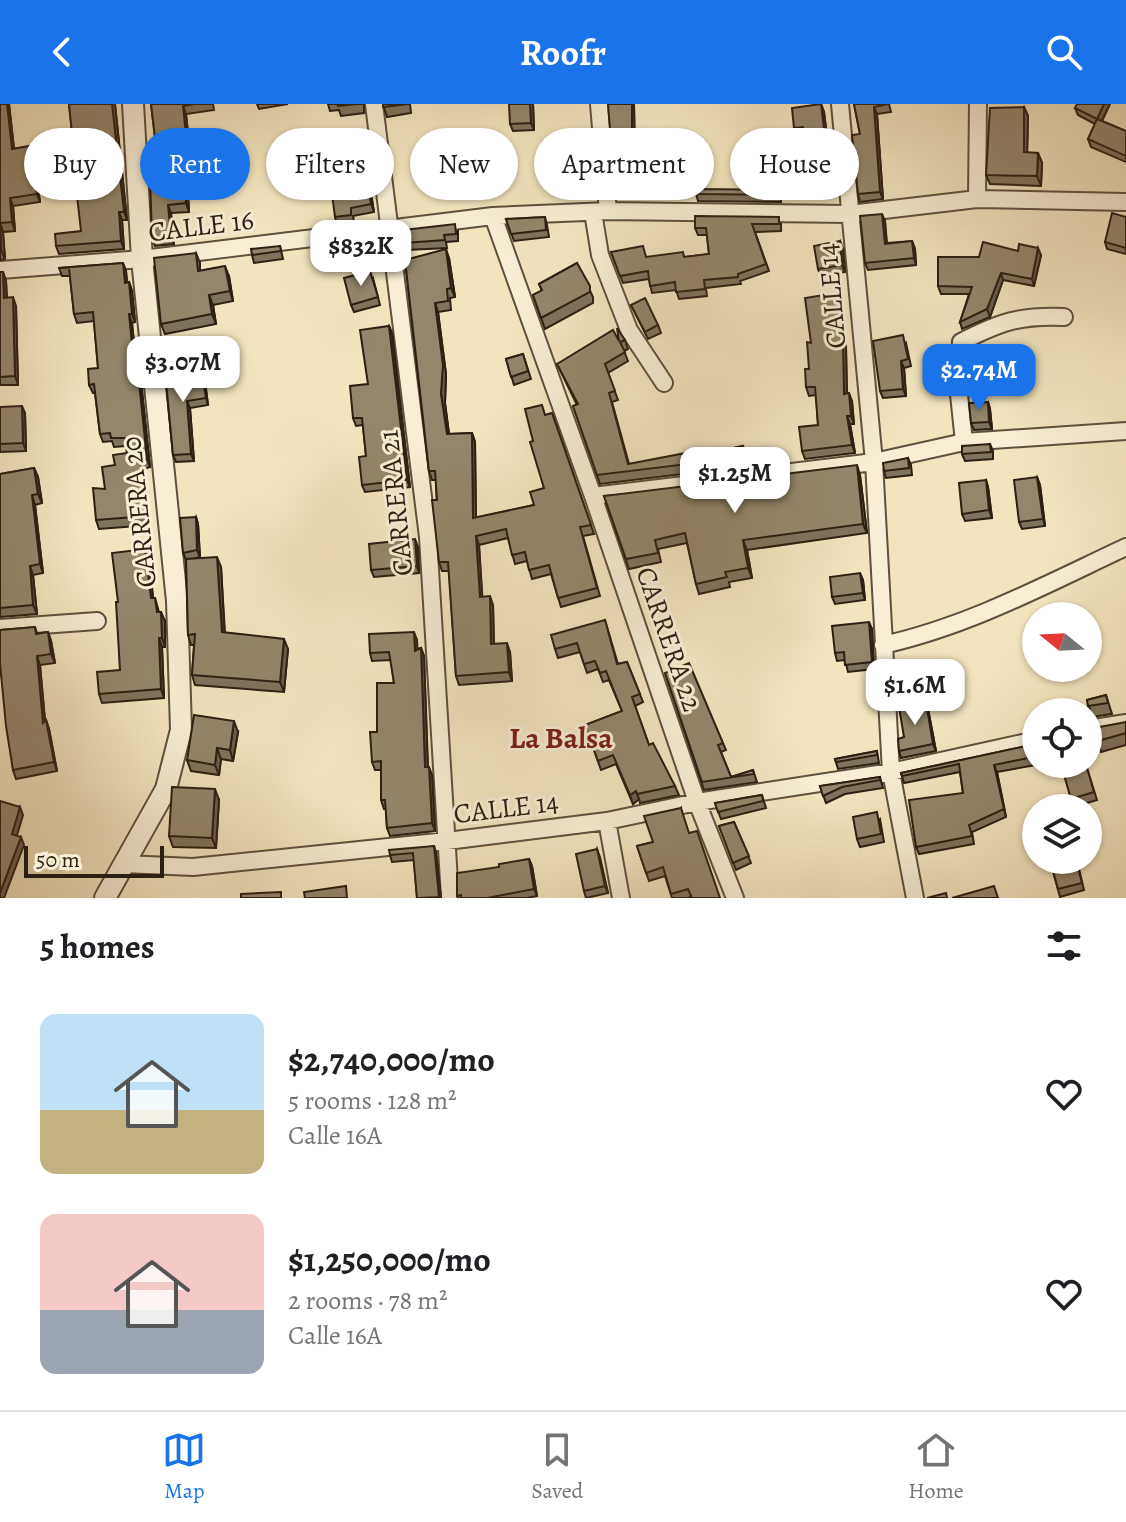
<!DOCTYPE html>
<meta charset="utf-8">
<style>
body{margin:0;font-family:Alegreya,serif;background:#f2f2f2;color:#202124;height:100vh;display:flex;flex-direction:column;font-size:30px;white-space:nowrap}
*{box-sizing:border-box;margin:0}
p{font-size:26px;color:#757577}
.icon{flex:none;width:44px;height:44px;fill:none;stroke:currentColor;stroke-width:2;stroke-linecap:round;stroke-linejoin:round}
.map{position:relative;height:794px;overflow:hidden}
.details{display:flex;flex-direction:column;background:#fff;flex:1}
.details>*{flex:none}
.guide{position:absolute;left:24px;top:24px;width:1078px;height:72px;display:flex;gap:16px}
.needle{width:52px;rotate:288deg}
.controls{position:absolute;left:1022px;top:498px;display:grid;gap:16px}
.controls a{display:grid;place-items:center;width:80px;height:80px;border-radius:50%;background:#fff;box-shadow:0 2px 6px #0004;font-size:40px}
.scale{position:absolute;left:24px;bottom:20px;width:140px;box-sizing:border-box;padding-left:8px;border:4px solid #2c1f13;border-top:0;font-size:22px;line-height:28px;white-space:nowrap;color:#2c1f13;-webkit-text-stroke:6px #f7eed5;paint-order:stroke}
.price{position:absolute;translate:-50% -68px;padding:0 18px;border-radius:16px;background:#fff;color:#222;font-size:26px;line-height:52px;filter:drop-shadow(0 2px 4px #0008)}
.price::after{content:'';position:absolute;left:50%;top:48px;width:24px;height:18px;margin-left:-12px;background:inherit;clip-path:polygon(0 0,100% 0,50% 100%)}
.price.current{background:#1a73e8;color:#fff}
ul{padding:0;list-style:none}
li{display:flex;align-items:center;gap:24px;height:200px;padding:0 40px}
li span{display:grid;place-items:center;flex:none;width:224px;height:160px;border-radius:16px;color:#555}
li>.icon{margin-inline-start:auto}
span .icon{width:96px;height:96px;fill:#fffc;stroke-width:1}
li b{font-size:34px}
h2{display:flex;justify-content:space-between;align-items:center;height:96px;padding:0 40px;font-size:34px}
.tag{padding:0 28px;border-radius:36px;background:#fff;box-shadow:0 2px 6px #0004;font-size:28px;line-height:72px}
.tag.current{background:#1a73e8;color:#fff}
header{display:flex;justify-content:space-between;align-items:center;height:104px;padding:0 40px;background:#1a73e8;color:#fff;font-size:36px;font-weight:700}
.menu{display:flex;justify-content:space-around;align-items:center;height:112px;border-top:2px solid #e0e0e0;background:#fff;font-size:22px;color:#757577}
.menu a{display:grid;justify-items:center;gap:4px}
.menu .current{color:#1a73e8}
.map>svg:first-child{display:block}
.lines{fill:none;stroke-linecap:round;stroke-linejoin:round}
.minor-casing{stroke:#5e503e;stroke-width:20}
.tertiary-casing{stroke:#5e503e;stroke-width:24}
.minor{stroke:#f7eed5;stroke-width:16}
.tertiary{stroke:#f7eed5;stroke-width:20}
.wall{fill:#7e735d;stroke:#2c1f13;stroke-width:2}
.shaded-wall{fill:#675e4c;stroke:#2c1f13;stroke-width:2}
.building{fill:#93866c;stroke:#2c1f13;stroke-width:2}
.labels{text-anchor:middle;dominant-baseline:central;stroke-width:6;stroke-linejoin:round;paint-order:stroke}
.street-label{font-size:28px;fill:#2c1f13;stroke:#f7eed5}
.neighbourhood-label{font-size:30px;font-weight:bold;fill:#7a1f14;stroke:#f7eed5}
</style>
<header><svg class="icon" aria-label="back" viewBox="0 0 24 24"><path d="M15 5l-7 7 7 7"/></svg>Roofr<svg class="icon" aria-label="search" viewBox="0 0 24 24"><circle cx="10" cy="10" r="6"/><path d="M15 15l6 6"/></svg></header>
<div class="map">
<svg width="1126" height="794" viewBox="0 0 1126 794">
<rect width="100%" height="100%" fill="#f2e5be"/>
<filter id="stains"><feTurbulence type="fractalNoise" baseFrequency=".0025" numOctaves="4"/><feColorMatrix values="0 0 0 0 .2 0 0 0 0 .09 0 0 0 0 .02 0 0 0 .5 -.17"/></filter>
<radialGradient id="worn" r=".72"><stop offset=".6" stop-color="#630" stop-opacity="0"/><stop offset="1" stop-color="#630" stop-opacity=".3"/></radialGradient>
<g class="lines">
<g class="minor-casing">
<path id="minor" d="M374,0L428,433L450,794
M599,0L608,107
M840,0L874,358L891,668L915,794
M977,95L978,0
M593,108L600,151L629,226L664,279
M493,112L593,392L697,698L735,794
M0,166L142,155L493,112L608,107L850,110L977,95L1126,98
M964,338L958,281L961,238C1000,218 1020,211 1064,213
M593,392L874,358L964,338L1126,327
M0,524L97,517
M883,541C969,522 1047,480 1126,443
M1088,625L1126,619
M607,717L621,794
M124,760L193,763L447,737L607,717L697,698L891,668L1036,636"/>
</g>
<g class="tertiary-casing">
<path id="tertiary" d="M105,794L166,685L181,626L177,497L142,155L133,0"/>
</g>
<use href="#minor" class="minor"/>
<use href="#tertiary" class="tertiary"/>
</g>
<path class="wall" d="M0,0H9L14,45L30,42L33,50L40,98L13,102L15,127L3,128L5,155L0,156Z
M69,0H115L127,116H122L124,145L59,150L56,142L81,127L93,79L90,54L70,55L67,46L72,29Z
M151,0H213L214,6L186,10L189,39L202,47L204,73L187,74L189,108L171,109L174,140L155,142L152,134L156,42Z
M257,0H288L259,5Z
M328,0H364V9L341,12L339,6L330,7Z
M383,0H410L411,9L387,13Z
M533,0L534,26L513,27L510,20Z
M634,0L635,58H615L612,51Z
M821,0L824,8L827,33L830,32L833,40L836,77L808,79L806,71L803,30L797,31L794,24Z
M854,0H889L891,8L877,10L883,95L860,98L858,90L860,30Z
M1110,0L1102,17L1126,27V58L1091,43L1088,35L1095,20L1078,11L1075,4Z
M1024,3L1028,12L1027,49H1038L1042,59L1041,82L990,80L986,71Z
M361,40L364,47L374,108L353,112L354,118L337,120L335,113Z
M779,86L781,98L698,97L696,90Z
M695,112L781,120V127L755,128L769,167L740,177L741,180L706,184L707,192L679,195L676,186L652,189L649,175L623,179L611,148L647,153H685L709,150L707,131H698L695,124Z
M545,113L547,121L549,133L514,137L506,115Z
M1126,113V150L1107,145L1105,138Z
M885,117L887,139L912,137L915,145L916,161L868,166L865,159Z
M458,127V137L446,138L447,144L407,146L404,139Z
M840,137L843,145L845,168L821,173L818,165Z
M355,140V149L327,151L325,143Z
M280,142L283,155L254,159L252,151Z
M1018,147L1041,151L1034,182L1003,176L990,213L962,225L960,218L969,190H941L938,182L979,153Z
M196,149L200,159V167L229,172L233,197L213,201L216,220L165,230L161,220Z
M449,154L455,193L450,194L451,206L438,208L446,270L445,299L449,330L472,329L475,338L476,414L534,401L544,384L533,337L546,311L552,309L594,430L583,432L600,492L561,503L551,470L532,475L527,457L515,460L508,434L479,441L482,493L493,501L494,540L510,548L512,577L459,581L456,572L449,467H442L439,458L436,376H432L429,367L405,156Z
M123,159L126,167L127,179L129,178L132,187L135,218L132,219L136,259L140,268L150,363L144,365L150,421L99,425L96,416L105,385L115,361L127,349L126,342L114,343L112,337L103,338L100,330L95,289H93L89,281L98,264L94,217L77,219L74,210L70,172H62L59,164Z
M577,159L593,193V199L545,225L533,191L542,187L539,180Z
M0,168H3L6,177L7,193L16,202L18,281H0Z
M373,174L380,201L354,208L351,201Z
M840,198L846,243L847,289L852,297L854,320H850L855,349L805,355L802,347L818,321L816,291L809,292L806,283L809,265L811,239Z
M631,201L658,221L661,229L648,235Z
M389,222L392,229L410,383L365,388L362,381L366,352L363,321L356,322L353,314L368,280Z
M625,236L628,245L624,247L628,257L608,269L618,296L612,298L629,360L697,352L743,342L749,362L600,380L573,302L577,301L557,260Z
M906,239L911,262L904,264L906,292L883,294L880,287Z
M523,250L531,275L514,281L506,255Z
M165,267L204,269L208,301L190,304L194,357L176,358L173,351Z
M988,298L990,305L992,325L974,326L971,319Z
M0,303L25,309L26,347L0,348Z
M990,340L993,347V355L965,357L962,350Z
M908,354L911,361L912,371L886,374L884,367Z
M34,364L38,373L42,399L35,401L43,469L33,471L37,510L0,513V370Z
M860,371L867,429L747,446L752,474L729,478L730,483L699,490L696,480L687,439L658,445L661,458L629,465L604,392Z
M1037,373L1040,381L1045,422L1022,425L1019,418Z
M986,376L988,383L992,414L965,417L962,410Z
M196,413L198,420L200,453L193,455L221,463L225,529L288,545L284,588L195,581L192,571L194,541H191L188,531L186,456L183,449Z
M418,443L419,469L374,473L371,466Z
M145,445L149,454L153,494H155L159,508L165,517V543H162L164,594L102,599L99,590L120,566L118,498Z
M863,476L865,496L835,500L832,493Z
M605,516L618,560L627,558L643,598L635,602L649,641L675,682L679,691L640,699L639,695L633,700L616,660L601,666L585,621L622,607L609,576L603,578L598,565L587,569L580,548L558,554L555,545Z
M35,523L37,529L48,528L51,537L55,559L40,561L45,616H46L49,625L57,667L16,675L13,666L1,568H0V526Z
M872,525L874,565L848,568L845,556L837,557L835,549Z
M417,536V545L421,544L424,552L428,663L432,671L435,727L390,732L387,724L386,705H384L381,696V666H375L372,658L377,628L394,579L391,556L372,557L370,549Z
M665,569L723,639L726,646L721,648L731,673L753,666L757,678L704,686Z
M1106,591L1112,610L1092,613L1087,596Z
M928,605L936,647L901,654L899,647L904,633Z
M1126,618V641L1101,648L1098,637Z
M238,628L233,657L221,655L219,671L191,667L187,656Z
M1031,641L1036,661L997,668L1006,713L972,728L974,740L919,750L916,743L963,689L960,668L904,679L901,669Z
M877,647L879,659L838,665L835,655Z
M1087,664L1097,696L1073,703L1071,695Z
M880,673L883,684L845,690L826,699L820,682Z
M762,691L766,704L721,715L715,699Z
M219,696L216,744L173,743L169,732Z
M681,704L691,793L687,794H672L665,772L649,777L637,742L653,738Z
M880,715L884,738L860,743L857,735Z
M734,718L751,759L736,766L719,722Z
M434,742L436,749L441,794H417L414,756L392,758L390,751Z
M597,745L608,789L586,794L584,787Z
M529,755L532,762L537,792L527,794H458L457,792L499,763Z
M1050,756H1077L1084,786L1060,793Z"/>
<path class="shaded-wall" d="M7,0H9L15,53L12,45Z
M112,0H115L127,116L124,108Z
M530,0H533L534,26L531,19Z
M632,0H634L635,58L632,50Z
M821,0L824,8L828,40L825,33Z
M1104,0H1110L1099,22L1097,15Z
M183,2L186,10L190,48L187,40Z
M874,3L877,10L883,95L880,88Z
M1024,3L1028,12L1027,58L1024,48Z
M830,32L833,40L836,77L834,70Z
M199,39L202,47L204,73L201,64Z
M361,40L364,47L374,108L371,100Z
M30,42L33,50L40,98L37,90Z
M1038,49L1042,59L1041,82L1037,72Z
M184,65L187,74L189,108L186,99Z
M10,94L13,102L15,127L12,118Z
M168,101L171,109L174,140L171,132Z
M119,108L122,116L124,145L121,137Z
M882,110L885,117L887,147L885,140Z
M0,119L3,128L5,155L1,146Z
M840,137L843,145L845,168L842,161Z
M912,137L915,145L916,161L914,154Z
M1038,144L1041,151L1034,182L1032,175Z
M446,145L449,154L455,193L451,184Z
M123,159L126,167L128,187L125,179Z
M225,162L229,172L233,197L230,187Z
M3,168L6,177L7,202L4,194Z
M1001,169L1003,176L990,213L987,205Z
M129,178L132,187L135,218L132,210Z
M837,189L840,198L846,243L847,298L844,290Z
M209,191L213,201L216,220L212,210Z
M13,193L16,202L18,281L15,272Z
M435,199L438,208L446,270L445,299L450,338L447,330L441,290Z
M129,210L132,219L137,268L134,260Z
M389,222L392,229L410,383L407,376Z
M901,257L904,264L906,292L903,285Z
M137,259L140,268L150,363L147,355Z
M201,262L204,269L208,301L206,294Z
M849,289L852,297L854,320L851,312Z
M187,297L190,304L194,357L191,350Z
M988,298L990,305L992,325L989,318Z
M22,302L25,309L26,347L23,339Z
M847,312L850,320L855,349L852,341Z
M472,329L475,338L476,423L473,414Z
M141,356L144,365L150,421L147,412Z
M857,361L860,371L867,429L863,420Z
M34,364L38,373L42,399L38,390Z
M1037,373L1040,381L1045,422L1043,415Z
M986,376L988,383L992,414L989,406Z
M32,391L35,401L43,469L40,460Z
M196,413L198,420L200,453L197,446Z
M476,432L479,441L483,502L480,493Z
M415,435L418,443L419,469L417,462Z
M743,436L747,446L752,474L748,464Z
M145,445L149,454L154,503L151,494Z
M217,453L221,463L225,539L222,528Z
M30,462L33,471L37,510L33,501Z
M860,469L863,476L865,496L863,489Z
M490,492L493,501L494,549L491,540Z
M161,508L165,517V543L162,534Z
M869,518L872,525L874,565L872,558Z
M48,528L51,537L55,559L51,550Z
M414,528L417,536L418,555L415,547Z
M159,534L162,543L164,594L161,585Z
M284,535L288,545L284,588L280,578Z
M507,539L510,548L512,577L509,568Z
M421,544L424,552L428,671L425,663Z
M37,552L40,561L46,628L43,619Z
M926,598L928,605L936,647L933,640Z
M46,616L49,625L57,667L54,658Z
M234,617L238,628L233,657L230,646Z
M217,644L221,655L219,671L215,661Z
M994,661L997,668L1006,713L1004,705Z
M429,663L432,671L435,727L432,719Z
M215,685L219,696L216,744L212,734Z
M636,687L639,695L633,700L630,691Z
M20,703L23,711L15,738L12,730Z
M21,733L24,741L4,794H0V789Z
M434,742L436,749L441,794L439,793Z
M597,745L600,753L608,789L605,782Z
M529,755L532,762L537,792L534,785Z"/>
<path class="building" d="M0,0H7L12,45L30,42L37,90L10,94L12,118L0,119L1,146L0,147Z
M69,0H112L124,108H119L121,137L56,142L55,130L81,127L76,83L93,79L89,45L67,46L66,29H72Z
M151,0H195L183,2L187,40L199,39L201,64L184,65L186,99L168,101L171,132L152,134L149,42H156Z
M337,0H357L338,2Z
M383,0H408L383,3Z
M509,0H530L531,19L510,20Z
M608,0H632V50L612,51Z
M821,0L825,33L830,32L834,70L806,71L803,23L794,24L792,4Z
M854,0H888L874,3L880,88L858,90L852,31L860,30Z
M1077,0H1104L1097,15L1075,4Z
M1024,3V48L1038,49L1037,72L986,71L990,4Z
M1097,15L1126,27V52L1088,35Z
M361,40L371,100L351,104V111L335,113L326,44Z
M696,85L779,86V91L696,90Z
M1112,109L1126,113V144L1105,138Z
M882,110L885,140L912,137L914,154L865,159L860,112Z
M695,112L779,113V120H752L766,160L738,170V173L704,176L705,185L676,188L675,178L650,182L648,167L620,172L611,148L643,142L646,153L683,148L684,153L709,150L706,124H695Z
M545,113L546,126L511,130L506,115Z
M455,120L456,130L444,131L445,136L404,139V126Z
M352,133L353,142L325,143L324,136Z
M840,137L842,161L818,165L814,142Z
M983,138L1018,147L1019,140L1038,144L1032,175L1001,169L987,205L960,218L972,183L938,182V153H979Z
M280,142L281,147L252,151L251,145Z
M446,145L451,184L447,185L448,197L435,199L443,261L441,290L447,330L472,329L473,414L534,401L530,388L544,384L530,338L533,337L525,305L542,301L545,311L552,309L591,421L580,423L597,484L558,494L549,461L529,466L525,448L512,451L506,425L476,432L480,493L490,492L491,540L507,539L509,568L456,572L448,458H439L432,396H437L435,367H429L405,156Z
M196,149L198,167L225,162L230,187L209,191L212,210L161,220L154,154Z
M123,159L125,179L129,178L132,210H129L134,260L137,259L147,355L141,356L147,412L96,416L93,384L105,385L102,363L115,361L113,351L127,349L125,334H111L110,329L100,330L94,280L89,281L88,265L98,264L93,208L74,210L69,164H59Z
M577,159L590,182V188L541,214L533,191L542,186L539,180Z
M370,167L378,193L351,201L344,174Z
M0,168H3L4,194L13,193L15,272L0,273Z
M837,189L843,234L844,290L849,289L851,312H847L852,341L802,347L799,323L818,321L815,283H806L805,265H809L807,238L811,239L805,194Z
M645,194L658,221L645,228L631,201Z
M389,222L407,376L362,381L359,353L366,352L362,314H353L350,282L368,280L360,226Z
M617,224L625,236L620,238L625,248L605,260L615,287L609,289L628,360L696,347V352L743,342L746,353L597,371L573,302L578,300L557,260L613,226L619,237Z
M903,231L908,255L901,257L903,285L880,287L873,237Z
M523,250L528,267L511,273L506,255Z
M201,262L206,294L187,297L191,350L173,351L165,267Z
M988,298L989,318L971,319L969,299Z
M22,302L23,339L0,340V303Z
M990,340L991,348L962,350V342Z
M908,354L909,364L884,367L883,359Z
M857,361L863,420L743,436L748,464L725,468L727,473L696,480L685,429L655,436L658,449L626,455L604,392Z
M34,364L38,390L32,391L40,460L30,462L33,501L0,504V370Z
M1037,373L1043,415L1019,418L1014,376Z
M986,376L989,406L962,410L959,379Z
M196,413L197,446L183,449L180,414Z
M415,435L417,462L371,466L369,440Z
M145,445L151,494H155L157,508H161L162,534H159L161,585L99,590L97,568L120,566L116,498H118L112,449Z
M217,453L222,528L284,535L280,578L192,571L195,530L188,531L186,455Z
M860,469L863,489L832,493L830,473Z
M605,516L617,560L627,558L640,590L632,593L649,641L653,639L675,682L637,690L636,687L630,691L613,651L598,657L585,621L622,607L606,567L600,569L595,557L584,560L577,539L555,545L551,531Z
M869,518L872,558L845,561L844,548L835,549L832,522Z
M35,523L36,530L48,528L51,550L37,552L43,619L46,616L54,658L13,666L6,622L0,559V526Z
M414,528L415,547L421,544L425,663H429L432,719L387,724L385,696H381V657L372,658L370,628H377V579H394L389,548L370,549L369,530Z
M689,559L723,639L718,641L731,673L753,666L754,670L702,678L665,569Z
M1106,591L1108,599L1088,602L1087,596Z
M926,598L933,640L899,647L898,635L904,633L899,603Z
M1053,603L1054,608H1036V614L1034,608Z
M194,611L234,617L230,646L217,644L215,661L187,656Z
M1126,618V629L1098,637L1094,624Z
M1031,641L1033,653L994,661L1004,705L969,721L972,732L916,743L909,696L963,689L959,660L902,672L901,669Z
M877,647V651L836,658L835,655Z
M1087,664L1094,688L1071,695L1064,671Z
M880,673V676L842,683L823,692L820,682Z
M172,683L215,685L212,734L169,732Z
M762,691L763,697L718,708L715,699Z
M0,697L20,703L12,730L21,733L0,789Z
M681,704L689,729L697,727L720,794H692L688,785L671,790L663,763L646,769L637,742L653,738L644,712Z
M877,708L881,730L857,735L853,713Z
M734,718L749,752L733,759L719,722Z
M434,742L439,793L417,794L413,749L390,751L389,746Z
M597,745L605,782L584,787L576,750Z
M529,755L534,785L487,794H461V791L457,792V769L499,763V760Z
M1050,756H1076L1082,779L1058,785Z
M346,782L347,794H305L304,788Z
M994,782L998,794H952Z
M281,788V794H241V790Z
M946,789L947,794H927Z"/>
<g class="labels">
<g class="street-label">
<text transform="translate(201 122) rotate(-7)">CALLE 16</text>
<text transform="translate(832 192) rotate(-95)">CALLE 14</text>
<text transform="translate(396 399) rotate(-96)">CARRERA 21</text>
<text transform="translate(139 408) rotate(-96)">CARRERA 20</text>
<text transform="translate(669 535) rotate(71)">CARRERA 22</text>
<text transform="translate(506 704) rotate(-7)">CALLE 14</text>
</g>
<g class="neighbourhood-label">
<text x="561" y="634">La Balsa</text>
</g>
</g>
<rect width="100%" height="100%" filter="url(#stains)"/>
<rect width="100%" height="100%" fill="url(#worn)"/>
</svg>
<div class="controls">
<a><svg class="needle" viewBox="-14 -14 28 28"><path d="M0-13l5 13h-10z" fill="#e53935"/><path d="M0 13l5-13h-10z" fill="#757577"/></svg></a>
<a><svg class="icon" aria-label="locate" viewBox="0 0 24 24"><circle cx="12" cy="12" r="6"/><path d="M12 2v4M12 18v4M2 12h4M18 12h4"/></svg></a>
<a><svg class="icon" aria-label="layers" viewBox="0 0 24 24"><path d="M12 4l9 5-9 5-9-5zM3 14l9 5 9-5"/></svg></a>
</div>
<div class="scale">50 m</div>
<b class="price" style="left:361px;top:184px">$832K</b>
<b class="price" style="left:183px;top:300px">$3.07M</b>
<b class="price current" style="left:979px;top:308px">$2.74M</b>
<b class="price" style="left:735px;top:411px">$1.25M</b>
<b class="price" style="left:915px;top:623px">$1.6M</b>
<div class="guide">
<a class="tag">Buy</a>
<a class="tag current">Rent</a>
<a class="tag">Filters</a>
<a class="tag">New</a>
<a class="tag">Apartment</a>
<a class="tag">House</a>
</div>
</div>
<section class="details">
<h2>5 homes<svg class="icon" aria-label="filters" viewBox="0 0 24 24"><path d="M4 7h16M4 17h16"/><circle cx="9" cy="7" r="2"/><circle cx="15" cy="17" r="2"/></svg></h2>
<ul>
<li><span style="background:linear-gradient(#bfe0f5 60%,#c2b280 0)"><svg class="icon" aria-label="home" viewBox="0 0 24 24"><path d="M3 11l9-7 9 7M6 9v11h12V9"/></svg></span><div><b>$2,740,000/mo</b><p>5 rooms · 128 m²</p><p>Calle 16A</p></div><svg class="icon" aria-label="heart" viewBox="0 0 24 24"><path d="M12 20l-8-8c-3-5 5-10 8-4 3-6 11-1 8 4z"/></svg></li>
<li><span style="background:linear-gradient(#f6c9c9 60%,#9aa5b1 0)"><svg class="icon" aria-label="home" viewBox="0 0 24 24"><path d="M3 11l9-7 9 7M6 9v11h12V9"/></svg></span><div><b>$1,250,000/mo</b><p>2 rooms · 78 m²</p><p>Calle 16A</p></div><svg class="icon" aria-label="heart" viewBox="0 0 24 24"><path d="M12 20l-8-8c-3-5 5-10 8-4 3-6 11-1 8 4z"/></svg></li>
</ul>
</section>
<nav class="menu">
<a class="current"><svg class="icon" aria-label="map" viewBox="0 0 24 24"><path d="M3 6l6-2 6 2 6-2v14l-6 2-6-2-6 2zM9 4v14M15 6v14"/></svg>Map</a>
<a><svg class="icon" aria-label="saved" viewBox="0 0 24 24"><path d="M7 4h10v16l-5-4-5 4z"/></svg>Saved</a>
<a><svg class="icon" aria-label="home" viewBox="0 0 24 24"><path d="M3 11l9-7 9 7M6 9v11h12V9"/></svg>Home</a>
</nav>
